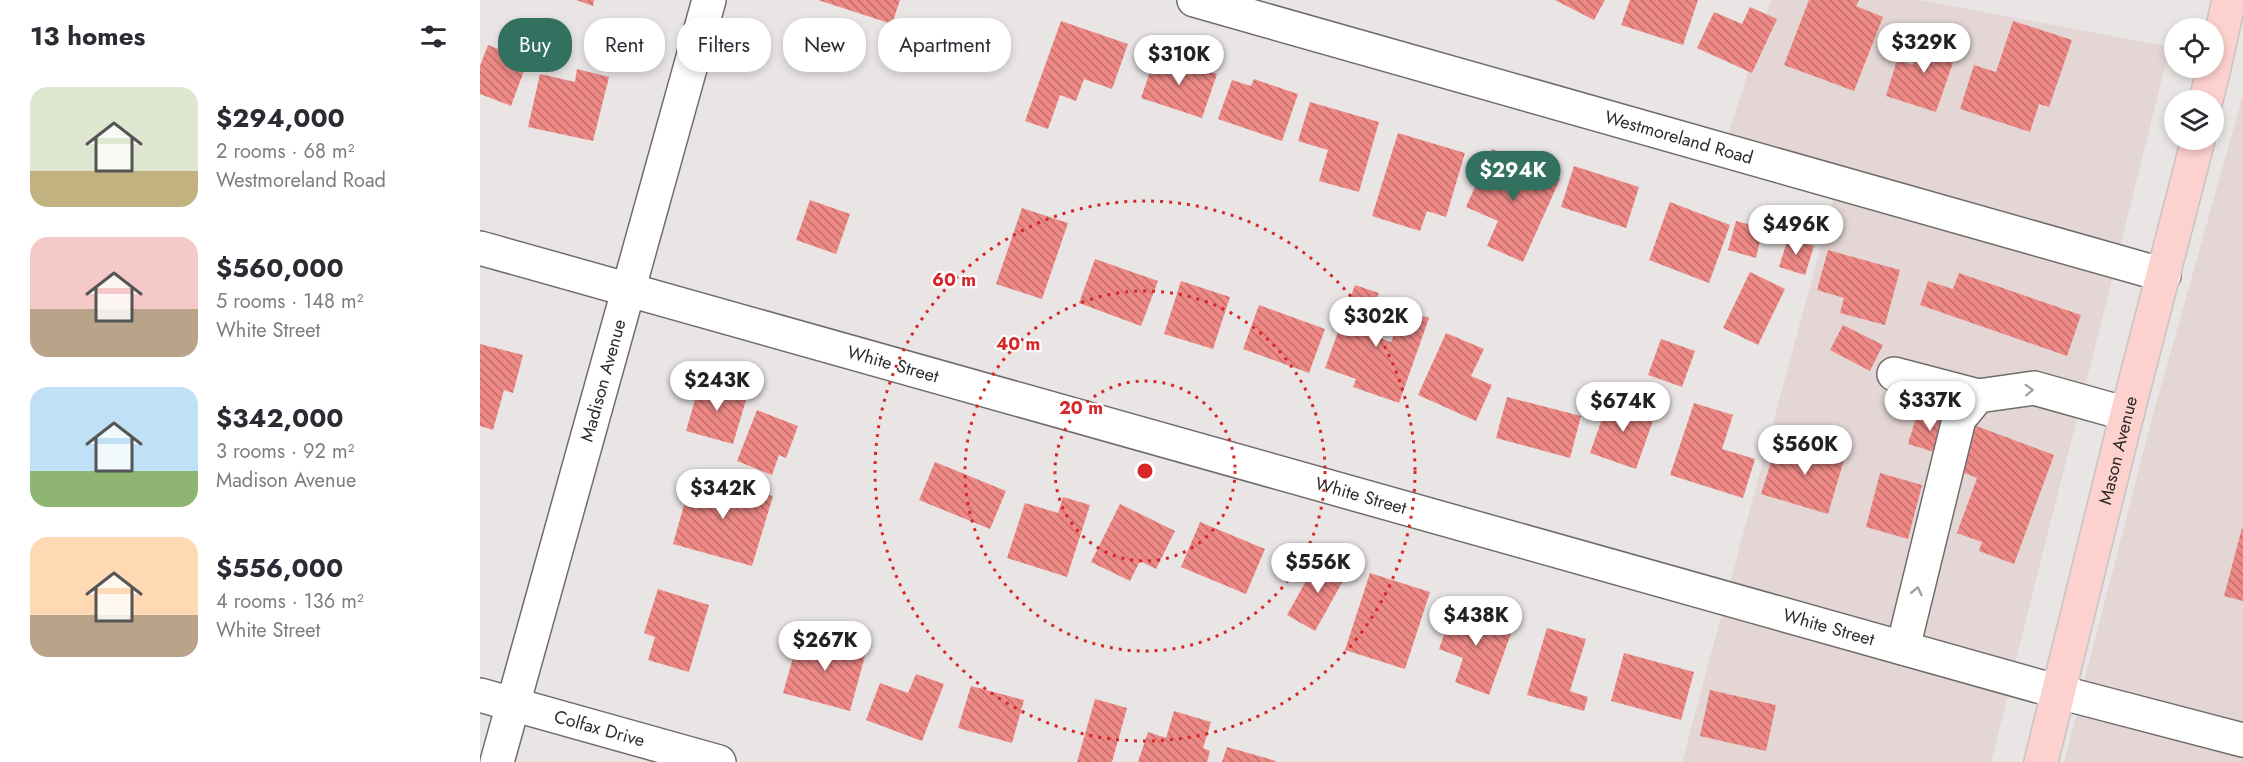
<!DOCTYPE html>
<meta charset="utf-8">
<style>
body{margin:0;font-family:Jost,sans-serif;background:#f2f2f3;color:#2b2b33;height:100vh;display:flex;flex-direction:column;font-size:22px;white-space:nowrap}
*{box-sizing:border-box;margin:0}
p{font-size:20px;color:#7c7c81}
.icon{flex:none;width:33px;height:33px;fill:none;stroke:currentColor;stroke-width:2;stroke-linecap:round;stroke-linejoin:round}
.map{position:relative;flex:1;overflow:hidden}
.panel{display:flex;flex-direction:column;background:#fff;width:480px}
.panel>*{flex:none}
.hud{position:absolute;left:18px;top:18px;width:570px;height:54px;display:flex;gap:12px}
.tools{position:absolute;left:1684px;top:18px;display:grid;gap:12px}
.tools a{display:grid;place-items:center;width:60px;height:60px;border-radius:50%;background:#fff;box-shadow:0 3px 9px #0003;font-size:30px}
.price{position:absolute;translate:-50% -51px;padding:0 14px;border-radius:21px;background:#fff;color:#222;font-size:20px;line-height:39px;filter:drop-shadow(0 2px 3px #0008)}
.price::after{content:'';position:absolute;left:50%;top:36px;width:18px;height:14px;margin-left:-9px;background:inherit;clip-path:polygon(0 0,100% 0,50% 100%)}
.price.active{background:#32715f;color:#fff}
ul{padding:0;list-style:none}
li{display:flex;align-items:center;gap:18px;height:150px;padding:0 30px}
li span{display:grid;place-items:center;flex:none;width:168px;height:120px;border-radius:18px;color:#555}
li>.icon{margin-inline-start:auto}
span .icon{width:72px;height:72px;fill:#fffc;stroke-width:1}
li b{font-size:26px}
h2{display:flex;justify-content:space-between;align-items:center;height:72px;padding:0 30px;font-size:26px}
.tag{padding:0 21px;border-radius:24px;background:#fff;box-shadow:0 3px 9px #0003;font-size:21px;line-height:54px}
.tag.active{background:#32715f;color:#fff}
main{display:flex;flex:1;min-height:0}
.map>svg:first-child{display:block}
.built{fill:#e3d6d5}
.building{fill:url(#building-back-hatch)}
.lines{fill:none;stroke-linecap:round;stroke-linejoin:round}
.minor-casing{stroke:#716c6c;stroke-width:36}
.major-casing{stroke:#c4c4c4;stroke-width:36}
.minor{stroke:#fff;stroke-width:33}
.major{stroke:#fdd1ce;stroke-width:33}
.oneway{stroke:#a1a0a0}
.ring{fill:none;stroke:#d62828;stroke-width:3;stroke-dasharray:3 6}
.labels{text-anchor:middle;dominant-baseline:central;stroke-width:4.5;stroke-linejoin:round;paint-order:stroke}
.street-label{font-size:18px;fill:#2e2c2c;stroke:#fff}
.centre{fill:#d62828;stroke:#fff;stroke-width:3}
.ring-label{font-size:18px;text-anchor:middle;font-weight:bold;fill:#d62828;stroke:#fff;stroke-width:4.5;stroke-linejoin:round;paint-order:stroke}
</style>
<main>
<section class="panel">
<h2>13 homes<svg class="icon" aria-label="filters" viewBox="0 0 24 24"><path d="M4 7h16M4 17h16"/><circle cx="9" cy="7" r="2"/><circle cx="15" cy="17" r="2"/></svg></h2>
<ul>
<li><span style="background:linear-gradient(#dfe7d0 70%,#c2b280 0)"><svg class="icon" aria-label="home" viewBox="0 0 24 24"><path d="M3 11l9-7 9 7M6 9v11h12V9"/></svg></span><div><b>$294,000</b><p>2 rooms · 68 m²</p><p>Westmoreland Road</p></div></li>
<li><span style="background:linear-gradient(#f6c9c9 60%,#b9a48a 0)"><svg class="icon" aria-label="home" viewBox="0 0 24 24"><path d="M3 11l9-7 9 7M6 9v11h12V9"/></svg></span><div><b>$560,000</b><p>5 rooms · 148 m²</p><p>White Street</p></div></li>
<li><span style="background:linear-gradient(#bfe0f5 70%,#8fb573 0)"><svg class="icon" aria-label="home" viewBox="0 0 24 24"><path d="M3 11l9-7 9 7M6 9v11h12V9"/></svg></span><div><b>$342,000</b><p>3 rooms · 92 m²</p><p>Madison Avenue</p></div></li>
<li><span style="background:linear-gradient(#ffd9b3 65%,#b9a48a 0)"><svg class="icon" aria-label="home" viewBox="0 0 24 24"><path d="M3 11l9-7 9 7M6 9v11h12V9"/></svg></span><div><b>$556,000</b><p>4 rooms · 136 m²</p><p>White Street</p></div></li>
</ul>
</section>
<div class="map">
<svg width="1763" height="762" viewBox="0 0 1763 762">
<defs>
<pattern id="building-back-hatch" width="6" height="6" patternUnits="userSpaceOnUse" patternTransform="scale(1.5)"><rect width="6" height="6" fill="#ee8986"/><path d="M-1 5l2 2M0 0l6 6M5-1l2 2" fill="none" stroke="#c1706e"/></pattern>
</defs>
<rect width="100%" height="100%" fill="#eae5e5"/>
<path class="built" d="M1291,0H1440L1690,47L1640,246L1248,135Z
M1763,95V723L1604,682L1674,411Z
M1354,197L1633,276L1535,663L1250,583Z
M1242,613L1528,694L1511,762H1202Z
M1597,713L1763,756V762H1584Z"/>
<path class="building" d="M96,0H114L113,6Z
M338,0H420L412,24Z
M1075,0H1125L1114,20Z
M1150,0H1218L1203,45L1141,25Z
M1329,0H1379L1376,6L1403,17L1374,91L1304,65Z
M1270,7L1297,19L1272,73L1217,48L1234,12L1262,24Z
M581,21L648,44L632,89L604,79L596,101L580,95L568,129L545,121Z
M1533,21L1592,40L1569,107L1559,104L1550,132L1480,109L1494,65L1516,72Z
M1444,33L1479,45L1456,112L1406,96L1417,60L1433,65Z
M8,45L48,60L31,106L0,94V66Z
M676,54L737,74L722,118L661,98Z
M97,69L129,77L113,141L48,127L60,74L95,82Z
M774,79L818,94L802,141L738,119L752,80L771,86Z
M830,102L899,122L879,192L839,181L848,150L818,141Z
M918,133L985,153L966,217L947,211L940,231L892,216Z
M1012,149L1080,179L1043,262L1007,246L1018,221L986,207Z
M1094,166L1159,187L1146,228L1081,207Z
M330,200L370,214L356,254L316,240Z
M1190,202L1250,225L1229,283L1169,260Z
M542,208L588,223L562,299L516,284Z
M1256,221L1283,228L1276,258L1248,250Z
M1308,238L1334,246L1325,275L1299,267Z
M1348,250L1420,270L1405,325L1360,313L1364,298L1337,290Z
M615,259L678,281L661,326L599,303Z
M1270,272L1305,289L1278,345L1243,328Z
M1479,273L1601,315L1587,356L1440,305L1448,281L1473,289Z
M701,281L750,297L733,349L684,334Z
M875,285L899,293L885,333L911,342L923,309L949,318L919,403L873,387L876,379L845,368Z
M779,305L845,329L829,373L763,349Z
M1363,325L1403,345L1390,371L1350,350Z
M966,333L1004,349L991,376L1012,385L996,421L938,395Z
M1181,339L1215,351L1202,387L1168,375Z
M0,344L43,355L33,393L24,390L13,430L0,426Z
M221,379L268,393L253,444L206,431Z
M1130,396L1176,412L1156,469L1110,453Z
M1027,397L1101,416L1090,458L1016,438Z
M1214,403L1253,415L1242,449L1275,459L1263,498L1190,475Z
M277,410L318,426L306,458L299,455L292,475L257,461Z
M1438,411L1471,421L1461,454L1428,444Z
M1491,424L1574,455L1534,564L1499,551L1502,542L1477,533L1497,478L1475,469Z
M1326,442L1366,453L1348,514L1281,494L1296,446L1323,453Z
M455,462L526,491L510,529L439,500Z
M213,473L293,496L272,566L193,544Z
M1400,473L1442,485L1428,539L1386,527Z
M583,497L610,505L587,577L527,558L545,503L578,513Z
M640,504L695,531L676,569L660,561L650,581L611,562Z
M720,522L785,549L766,594L701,567Z
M1762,528L1763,529V601L1744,596Z
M840,556L868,572L835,631L807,615Z
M890,573L950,592L925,669L865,650Z
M178,589L229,605L209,672L168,660L175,637L164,633Z
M975,604L1034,625L1009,695L975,682L983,658L959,649Z
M1067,628L1106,639L1090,691L1108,697L1104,711L1047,695Z
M320,633L386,652L370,711L303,693Z
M1144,653L1214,672L1201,720L1131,701Z
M436,674L464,684L442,741L386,720L400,683L428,693Z
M491,686L544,700L532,743L478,728Z
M1230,690L1296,705L1286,751L1220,736Z
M615,699L647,708L632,762H597Z
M694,711L731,722L723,748L730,751L727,762H658L668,732L686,738Z
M747,747L796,761V762H742Z"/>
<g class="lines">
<g class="minor-casing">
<g id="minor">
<path id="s1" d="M714,0L1684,275"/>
<path id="s2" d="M0,248L1579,692L1763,740"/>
<path d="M1414,374L1498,396"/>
<path d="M1423,648L1479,419L1498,396L1554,388L1647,414"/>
<path id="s3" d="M0,695L239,762"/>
<path id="s4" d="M17,762L229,0"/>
</g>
</g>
<g class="major-casing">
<g id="major">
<path d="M1734,67L1749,0"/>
<path d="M1726,100L1734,68"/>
<path id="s5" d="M1561,762L1647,414L1718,140"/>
</g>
</g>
<use href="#minor" class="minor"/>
<use href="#major" class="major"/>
</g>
<defs><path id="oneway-chevron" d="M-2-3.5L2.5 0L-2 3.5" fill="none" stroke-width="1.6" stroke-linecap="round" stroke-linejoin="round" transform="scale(1.5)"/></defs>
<g class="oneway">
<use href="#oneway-chevron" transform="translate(1549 390) rotate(-2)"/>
<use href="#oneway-chevron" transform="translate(1437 591) rotate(-77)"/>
</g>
<g class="ring">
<circle cx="665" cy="471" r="90"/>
<circle cx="665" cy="471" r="180"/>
<circle cx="665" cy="471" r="270"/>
</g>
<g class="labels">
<g class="street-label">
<text stroke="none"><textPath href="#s1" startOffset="504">Westmoreland Road</textPath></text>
<text stroke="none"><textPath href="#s2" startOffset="429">White Street</textPath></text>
<text stroke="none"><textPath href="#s4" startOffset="396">Madison Avenue</textPath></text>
<text stroke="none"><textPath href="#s5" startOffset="321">Mason Avenue</textPath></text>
<text stroke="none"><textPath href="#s2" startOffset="915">White Street</textPath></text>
<text stroke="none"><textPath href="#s2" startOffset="1401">White Street</textPath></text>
<text stroke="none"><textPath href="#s3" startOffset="124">Colfax Drive</textPath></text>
</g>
</g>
<circle cx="665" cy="471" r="9" class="centre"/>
<g class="ring-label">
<text x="474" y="286">60 m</text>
<text x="538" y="350">40 m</text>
<text x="601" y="414">20 m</text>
</g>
</svg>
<div class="tools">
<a><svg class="icon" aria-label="locate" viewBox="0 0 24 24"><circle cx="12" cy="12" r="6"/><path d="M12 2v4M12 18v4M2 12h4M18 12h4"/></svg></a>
<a><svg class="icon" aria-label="layers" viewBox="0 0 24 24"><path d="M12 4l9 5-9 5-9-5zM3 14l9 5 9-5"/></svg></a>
</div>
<b class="price" style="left:1444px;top:74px">$329K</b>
<b class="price" style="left:699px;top:86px">$310K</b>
<b class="price active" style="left:1033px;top:202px">$294K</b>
<b class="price" style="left:1316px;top:256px">$496K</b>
<b class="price" style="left:896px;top:348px">$302K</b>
<b class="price" style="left:237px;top:412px">$243K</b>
<b class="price" style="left:1450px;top:432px">$337K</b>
<b class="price" style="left:1143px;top:433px">$674K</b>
<b class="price" style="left:1325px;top:476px">$560K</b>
<b class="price" style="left:243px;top:520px">$342K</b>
<b class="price" style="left:838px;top:594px">$556K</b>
<b class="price" style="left:996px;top:647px">$438K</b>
<b class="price" style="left:345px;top:672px">$267K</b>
<div class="hud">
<a class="tag active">Buy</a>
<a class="tag">Rent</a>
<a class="tag">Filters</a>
<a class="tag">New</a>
<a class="tag">Apartment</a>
</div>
</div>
</main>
